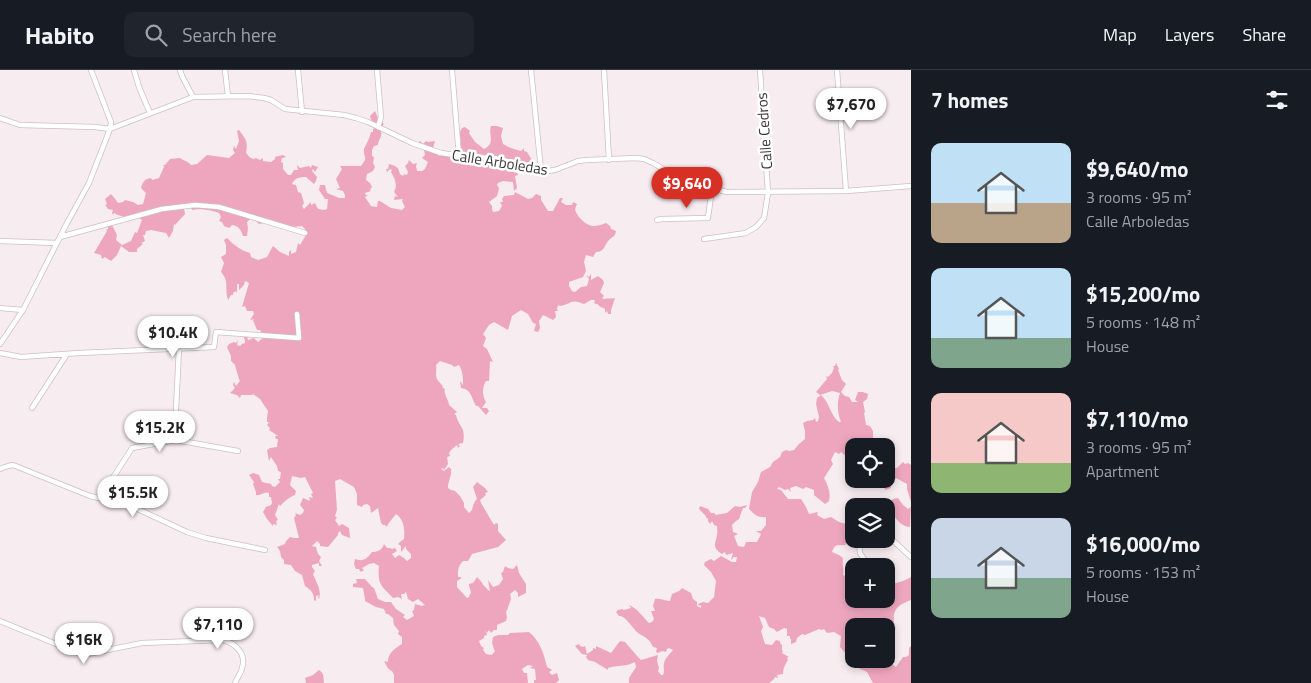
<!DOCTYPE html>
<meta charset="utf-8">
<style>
body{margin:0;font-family:"Titillium Web",sans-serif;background:#20242c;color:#f1f3f6;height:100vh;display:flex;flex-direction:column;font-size:19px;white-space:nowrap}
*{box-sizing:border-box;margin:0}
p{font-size:16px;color:#9ea1a6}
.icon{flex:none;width:28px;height:28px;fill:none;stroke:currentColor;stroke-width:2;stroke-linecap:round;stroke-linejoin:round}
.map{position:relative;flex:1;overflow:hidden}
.drawer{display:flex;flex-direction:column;background:#171b24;width:400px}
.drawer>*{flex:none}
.tools{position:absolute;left:845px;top:368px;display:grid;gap:10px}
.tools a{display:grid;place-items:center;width:50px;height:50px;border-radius:10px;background:#171b24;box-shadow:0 2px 8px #0003;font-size:25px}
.price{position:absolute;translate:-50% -42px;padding:0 11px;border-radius:18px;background:#fff;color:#222;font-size:16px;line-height:32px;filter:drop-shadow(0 1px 2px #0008)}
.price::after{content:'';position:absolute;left:50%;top:30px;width:15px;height:11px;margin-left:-8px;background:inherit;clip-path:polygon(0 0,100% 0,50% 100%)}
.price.on{background:#d93025;color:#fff}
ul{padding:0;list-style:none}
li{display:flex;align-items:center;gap:15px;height:125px;padding:0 20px}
li span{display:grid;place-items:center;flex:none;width:140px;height:100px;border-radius:10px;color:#555}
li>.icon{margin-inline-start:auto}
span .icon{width:60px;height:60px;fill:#fffc;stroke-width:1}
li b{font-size:21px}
h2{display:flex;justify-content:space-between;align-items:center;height:60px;padding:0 20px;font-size:21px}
header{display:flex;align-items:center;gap:30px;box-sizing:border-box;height:70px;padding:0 25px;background:#171b24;border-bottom:1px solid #363941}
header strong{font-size:24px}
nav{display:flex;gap:28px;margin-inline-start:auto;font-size:18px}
.search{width:350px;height:45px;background:#20242c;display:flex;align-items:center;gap:12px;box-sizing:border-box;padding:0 18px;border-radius:10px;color:#9ea1a6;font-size:19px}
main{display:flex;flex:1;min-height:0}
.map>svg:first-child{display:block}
.green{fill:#eea6be;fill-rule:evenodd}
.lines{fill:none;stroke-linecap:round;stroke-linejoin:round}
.street-casing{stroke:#cbc0c3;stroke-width:6}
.street{stroke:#fff;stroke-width:4.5}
.labels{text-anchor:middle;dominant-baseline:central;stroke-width:5;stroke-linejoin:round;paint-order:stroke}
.street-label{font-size:15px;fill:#3c3839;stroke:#fff}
</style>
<header>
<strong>Habito</strong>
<div class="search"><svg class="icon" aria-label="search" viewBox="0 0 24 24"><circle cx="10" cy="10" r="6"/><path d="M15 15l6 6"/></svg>Search here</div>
<nav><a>Map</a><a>Layers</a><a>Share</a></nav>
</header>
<main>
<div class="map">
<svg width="911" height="613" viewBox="0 0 911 613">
<rect width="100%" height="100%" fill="#f7ecef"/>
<path class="green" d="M375,41L378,48H377L384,54L380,60C384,66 378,69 378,75L374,76L372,80V86L374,87L373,93L375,97L373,101L367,104L366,110L370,113L372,117L370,120L371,121L365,123L366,125H368L365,127L371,136L377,137L378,131H380L391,138L402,140L405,137L402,131L403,129L394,130L395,126L398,127L394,122C398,115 395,109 391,102L392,100L390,99L387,102L386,99H388L389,94L395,96L396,97L398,98L400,104L403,106L404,104L407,105L408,102L405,96L408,93L409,90L413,94L417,93L416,96L417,101H422L425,99L428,92L422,88L425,85L424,80L420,75L421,79L417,76L418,73L420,71L423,74L426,71L428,72L435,71L433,78L435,81L437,79L438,86L440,85V82L449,81L450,84L453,82L452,86L451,89L456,92L458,91C460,82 463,72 459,64L462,58L465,57L470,61L469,63L475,72L484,79C496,73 488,65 491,56H497L503,58L501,66L503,74C509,78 514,79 521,81L524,78V81L527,82L533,92L530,99L525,100L521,98L522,102H517L518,105L515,106L517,118L514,121L513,112L503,111L498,113L497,115L499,118L497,126L489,132L492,136V139L493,142L499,141L502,136L500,132H503L502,129L504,126L514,125L515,122L528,129L532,128L536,124L541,126V130L548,141H553L560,128H563L561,132L566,135H572L573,132L577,134C576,137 574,139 576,142C578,148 587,156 594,156C598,156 603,154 606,153L610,156L611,159L616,161L615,165C613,167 611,168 609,170C604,175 605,182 596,182L593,187L586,185L584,192L586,201L583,207L569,212V216L572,221L575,222L581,217L587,216L589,209L586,205L589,207L591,204V210L598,206L603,210L604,213L600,222L604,226L602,228L604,229C608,228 611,229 615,228L611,240V244H608L607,241L605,243V239L599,236V235L594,233L595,230H591L584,234C570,228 572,234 560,236L558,235L557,239L558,241H555L556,247L553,250L543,245L539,251L540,258L538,262L534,261L536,254L533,253L528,244L521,240L512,246L508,260L494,252L489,255L483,264L486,268L483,276L487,279L493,292L490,291L489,311H486C482,317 482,326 486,332L482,338H487L489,341L486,345L478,336H476C471,327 471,319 461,318L460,311L463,315C463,307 463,302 459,295L454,297L452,295L440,291L436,295C437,299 435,305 437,309C439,313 442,313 443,318L445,319C443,324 449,330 449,335L457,342L454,344L456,345C457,351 461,355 463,360C464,364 464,369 463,373L458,374L460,376L458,378L457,375L451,380L449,383L450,386L447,387L448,394L444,400L443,398L441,399L444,401L449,397L452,400H451V404L448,415V418L451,420L455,421L460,426L464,433V437L469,443C474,440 472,433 477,429L473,417L477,412L485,418L488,422L485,423L486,425L480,430L481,433L494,455L496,453L498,454V461L506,470L498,477L472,484L468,491H463C458,496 458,500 458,507H460L462,508L457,511V517L467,528L469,527L471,522L469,516V514L473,513L477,507C482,511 484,518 490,521L488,510L493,517L499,515L503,509L501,503L503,502L505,496L508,498L513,499L517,495L519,503L526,514V523L518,527V523L515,520L510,524L511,529L508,537V538L506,542L507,547L506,551L497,555V560H494L491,563L489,560L487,563L485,560L487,565L484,566V568L479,571L481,576L484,578L483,580L486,584L492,585L493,583L495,582L492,573L493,567L498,565H508L510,563L529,562C540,571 544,584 547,597L552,600L549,602L552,605L557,603L559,610L556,613H534V610H536L535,599L530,598L533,596L528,595L522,599L524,603H527L528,613H394V605L392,601C387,599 387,596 384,591L388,592C388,583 394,579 402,574V567L398,564L399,561L394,555L393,548L388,544H386L384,539L376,537L365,531V529L363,518L353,517V514L357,513L356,509H365L372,517L374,518L378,529L385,532H391L396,539L405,545L403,547L407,550L414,546L412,541L414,540L415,534L422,536L425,535L418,529L413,532L408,529L406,522L404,524H401L402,529L398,527L393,528C382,516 377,515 379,496L374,493L369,494L362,498L364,500L361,502L359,499H356L354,494L355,489C363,492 367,489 372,482C378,482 382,480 384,474L387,478H390L392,479L395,478L397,481L392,484L395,488L399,485L404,488L407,491L411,488V484L406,479V476L401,482V476L398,474L401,471L404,469C405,460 404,449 396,444L388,454L387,457L385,455H383L381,453L378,438L371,443L370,436L367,434L363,435L362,437L357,435V424L354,417L340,409L335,411L337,440L335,446L337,448L335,450L339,456L342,454L349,458L350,468L342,465L340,461L338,463V465L328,477L320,476V474L317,471L312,476L316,477L318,484L321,487L319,491L322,496H319V493L312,495V497L315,501L313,504C316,512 322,520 319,529L318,527L319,525L316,526V531L314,530C314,523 311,520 305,516L302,505L295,501L291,495L284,494V490L281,487L280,481L277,477L285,474L286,471L290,467L294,468H299L294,448L296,445L295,443L300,445L303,443L304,440L300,435L303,428L310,431L309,427L313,428L311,424L313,423L305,407L301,408L292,406L290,415L296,421L295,425C288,428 286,430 280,436L279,434L275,445L278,450L276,451L277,455L273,454V456L267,449L263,442L266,437L271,435L272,433L271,427H269V423C264,421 261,426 256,425V422L253,414L254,412L249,405L253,403L259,405L262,412L271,414L272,416L275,417L280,412L278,409H280L281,402L278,401L277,396L271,387L269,391L267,380L270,378L277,377L278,369H276L275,366H278L269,360L270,358L267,355L269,352H267V348L268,341L260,329L253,324L252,325H241L240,328L237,325L230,323L235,318L233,315L234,312L236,316L240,311L239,309L235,295L231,291V286L227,277L229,274L234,272L236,273L238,270L237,275L240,276L242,274L245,273V270L243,266H247L248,270L254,268L258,272L264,267L260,260H257L253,250L255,249L250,250L254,244L253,241H247L245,236L242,237L249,213L245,211L244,215L239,220V214H237V223L236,221L233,223V225H231L228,230C224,219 230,212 221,202L224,193L221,187L226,184V175L224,170L227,168C234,175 240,180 250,183L251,187L258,190L267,187L273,176L280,182L289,186V182L291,180V184L296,182L298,173L300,175L306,165L305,159L302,156L293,157V158L268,152L259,154L252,147L247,152L248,158L247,166H243C241,160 239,156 232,155L229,158L224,156L222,152L219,151L221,147L219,143C212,140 199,138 192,140L190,136L187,138L183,134L185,144L175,155L174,154L173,161L169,168L166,163L151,160L146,161L145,165H143L145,171L141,173L143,174L137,179V182H129L121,176L117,185L111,191L105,187L102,189L101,185L94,183L107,161L106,160L108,159V157L106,156L112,155L117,165L116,170L122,175L131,171L135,162L137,163L142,150L137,146L136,149L133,145L128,148L118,145L114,143L113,145L112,143L113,140L108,139L105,135L107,134L105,129L111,124L116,130L118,133L123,132L125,130L133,132L138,135L143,134L146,123L141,118C143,112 144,109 151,108L152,110L159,108L164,97L163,95H165L170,89L180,88C184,91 188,91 191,95L197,94L207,85L229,88L235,83L233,80L234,76L236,79L239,71L237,61L239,60C246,70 248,70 246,83C249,86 249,88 254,89L256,88L260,90L263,88V91L271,92L275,89V87L283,85L286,87L282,88L281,92L283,93V99L288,105H291L294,100H298L297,95L300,98L309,96L311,98L312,95L318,97L315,102L313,99L312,101L317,107L316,111L314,114L306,107C300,107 294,108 292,114L296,115L298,122L301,123L304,133L302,136L304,139L311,132V135L315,133L318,139L324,140L327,139L328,129H325L319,120L320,115H325L327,123L339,128H345V125L343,121L336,119L340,118L336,109L342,99L340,96H361C369,86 363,88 364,79C365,76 370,68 371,62H373V59L375,58L377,59L379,56L372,52L370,46Z
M836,293L839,299L838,300L842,310L846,314L841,322L845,326L849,327L852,332H858L855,330L858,322H863L868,324L867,329L863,332L865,342L864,343L866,355L870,356L873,361V368L870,371L863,372L860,376H854V393L850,390H847L848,388L841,382L839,384L835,382L831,390L833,394L824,408C828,416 831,422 829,431L825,434L814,425V420L806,417L803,419L796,416L790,418L791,422L788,419L785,420L779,417L777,419L781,420L788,429H801L806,437L809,444L818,442L817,445L824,449L831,447L839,452L846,454C843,461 846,467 853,469L845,475C838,476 835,473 832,482L839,485L843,488C842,495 844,498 843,505L854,510V529H886V519L888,516L886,513C894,515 904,511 911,507V530C899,535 892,538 894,553C895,558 896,556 895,561C892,571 890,581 887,591L896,597L903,587H906L909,585V578L911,576V613H873L867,602L856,597L855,594L848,591L847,585L840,577L841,566L834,562L827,563L824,559L822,560L819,559L805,565L802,564L797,568L796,572L791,574V569H790V566H787V559L784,558L777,562L774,559L769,557L765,548L759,546L763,557L761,561L765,574L772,575L776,570L780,571V573L782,575V580L783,581L782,583L789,587L787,588L788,590C785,595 783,598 783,604L777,605L778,608L775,607L774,609L769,613H629V608L636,597L635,592C625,597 618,595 608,598V600L595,592L588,590L586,587L587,585L582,584L575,576L579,574L580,576L583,577L585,576L587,584L593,580V578L596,579V576L611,583L620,571L625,572L638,587L641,590L658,585L657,591L659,598L658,601L661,605H663C665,600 663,598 664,593C665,588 670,584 673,580L669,578L667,579L666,582L662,581L658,583L656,582L657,578L653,577C648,565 641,567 635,560C630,554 627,549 621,546H619L616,542L619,539V540L622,539L624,540L631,538L629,535C638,539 642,546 649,553L652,552L654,549L651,541H655L653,536L655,529C660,528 664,531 670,531L672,524L679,521L682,518L691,523L693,529L697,532V536L701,538V535L699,536L698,534L703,532L708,533L714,527L716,511L711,502L704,495L705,492L711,489L714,491L721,486L732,492H736L737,487H734L731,490L733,483L726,485L725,482L722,484C712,477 715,475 717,465C718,462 717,459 717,456L714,455L712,451L710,454L708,451V448L707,449L705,445L699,439L700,436L708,439L711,443H714L716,445L727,443L735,436L740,437L747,435L745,438H743L739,449L736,451L732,455L733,462L738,464L734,466L738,476L744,477L746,472H757L761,464L756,461H761L766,455V447C758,448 755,445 749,439L752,422L758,412L761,402L770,397L773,392L780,387L782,382L786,380L789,381L794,380L799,374L805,369V361L803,353L807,351L813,350L815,348L816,352L818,351L819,347L816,334L817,328L821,325C830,333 830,345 839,352H841C837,342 837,332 840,323L832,321L820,325L816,322L827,309L826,306L828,307L832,303L834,298L833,296H835ZM886,556V589H854V556Z
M886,386H888L889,389L887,394L889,398H897L903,392L905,394L908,393L911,395V432L907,419V414L896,408L891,414V418L885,420L884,412L889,410L886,399Z
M898,428L903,435L908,439L911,437L910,457C898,456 896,446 888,439L890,438V432L893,429Z
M319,600C325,604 323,608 324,613H306L305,608L313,605Z"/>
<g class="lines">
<g class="street-casing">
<path id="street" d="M134,0L139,17L150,43
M180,0L182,6L193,27
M225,0L228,26
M298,0L302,42
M377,0L381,47L378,57
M452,0L459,86
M531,0L541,100
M604,0L609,90
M837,0L846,121
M0,48L20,55L95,57L110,59L193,27L249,26L264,28L271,30L285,39L344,45L356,48L368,52L412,73L441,83L469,87L494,88L541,100L548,101L555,100L578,91L587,90L636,88L644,89L653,93L673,105L712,118L727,122L846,121L911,116
M657,150L662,149L708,148L712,118
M60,167L162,139L195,135L219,137L305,163
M704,169L746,163L756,157L764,148L768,123L760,0
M0,171L57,173
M0,238L23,240
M0,274L23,240L66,155L89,113L110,59L111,52L91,0
M0,283L21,287L79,283L214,277L216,262L299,268L297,244
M32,338L67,284
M176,370L172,354L176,340L179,278
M0,399L8,396L13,395L90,426L129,435L187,462L206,468L265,480
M100,428L132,378L176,370L238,381
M886,464L911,487
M864,489L860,483L859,471L865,469
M0,551L83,585L142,573L223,570C235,573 247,584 242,598C241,603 237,608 235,613"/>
</g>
<use href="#street" class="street"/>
</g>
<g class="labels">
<g class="street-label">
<text transform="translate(764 61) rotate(-94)">Calle Cedros</text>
<text transform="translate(500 92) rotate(9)">Calle Arboledas</text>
</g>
</g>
</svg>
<div class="tools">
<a><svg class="icon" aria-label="locate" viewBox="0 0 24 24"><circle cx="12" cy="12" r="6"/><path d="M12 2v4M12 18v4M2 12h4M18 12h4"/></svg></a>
<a><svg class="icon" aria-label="layers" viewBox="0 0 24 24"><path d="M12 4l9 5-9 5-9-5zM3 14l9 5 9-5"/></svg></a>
<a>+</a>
<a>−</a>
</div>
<b class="price" style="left:851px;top:60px">$7,670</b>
<b class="price on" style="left:687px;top:139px">$9,640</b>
<b class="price" style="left:173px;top:288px">$10.4K</b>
<b class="price" style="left:160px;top:383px">$15.2K</b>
<b class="price" style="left:133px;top:448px">$15.5K</b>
<b class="price" style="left:218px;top:580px">$7,110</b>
<b class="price" style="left:84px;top:595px">$16K</b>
</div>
<section class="drawer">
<h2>7 homes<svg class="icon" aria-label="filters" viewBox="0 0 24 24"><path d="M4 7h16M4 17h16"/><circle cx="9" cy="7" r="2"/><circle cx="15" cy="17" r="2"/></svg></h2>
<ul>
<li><span style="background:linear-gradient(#bfe0f5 60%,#b9a48a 0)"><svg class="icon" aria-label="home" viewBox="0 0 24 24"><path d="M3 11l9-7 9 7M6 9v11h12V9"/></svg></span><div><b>$9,640/mo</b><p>3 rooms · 95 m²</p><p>Calle Arboledas</p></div></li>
<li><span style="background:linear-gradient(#bfe0f5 70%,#7fa58c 0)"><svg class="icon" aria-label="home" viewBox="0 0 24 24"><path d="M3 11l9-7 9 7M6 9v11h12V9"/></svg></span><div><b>$15,200/mo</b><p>5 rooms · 148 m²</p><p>House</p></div></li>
<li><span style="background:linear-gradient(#f6c9c9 70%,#8fb573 0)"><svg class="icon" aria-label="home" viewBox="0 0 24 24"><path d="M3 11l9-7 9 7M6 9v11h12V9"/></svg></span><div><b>$7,110/mo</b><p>3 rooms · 95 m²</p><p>Apartment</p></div></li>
<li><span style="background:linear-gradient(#c9d6e8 60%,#7fa58c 0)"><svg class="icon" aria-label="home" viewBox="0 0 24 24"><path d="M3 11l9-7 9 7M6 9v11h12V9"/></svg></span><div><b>$16,000/mo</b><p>5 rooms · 153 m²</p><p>House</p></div></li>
</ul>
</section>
</main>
